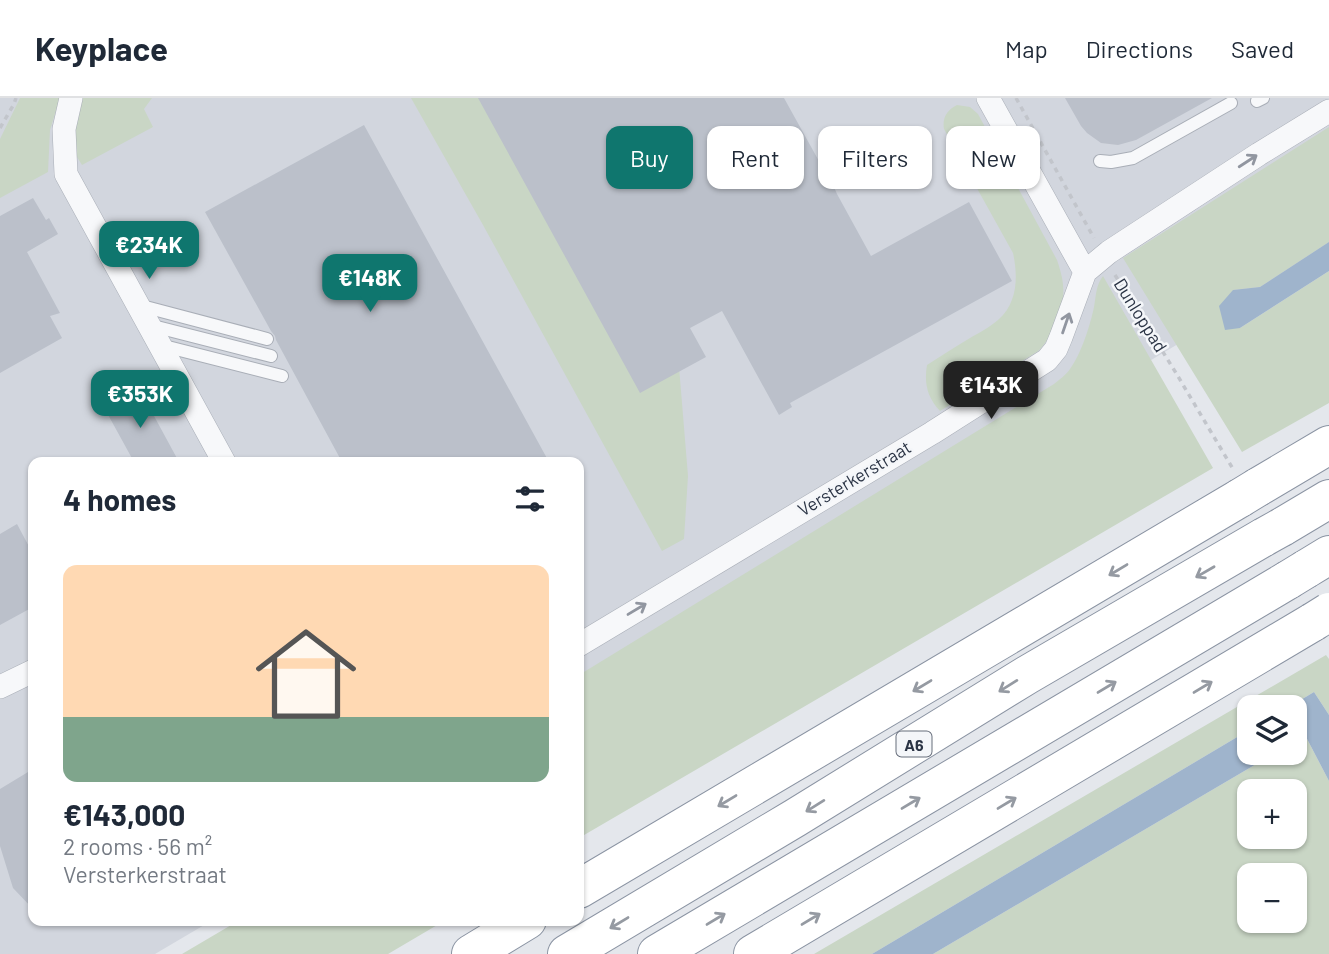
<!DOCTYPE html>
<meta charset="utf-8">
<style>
body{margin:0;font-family:Barlow,sans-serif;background:#f6f6f7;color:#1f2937;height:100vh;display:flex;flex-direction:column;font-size:26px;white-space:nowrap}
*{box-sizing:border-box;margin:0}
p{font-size:23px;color:#747a83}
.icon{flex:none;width:38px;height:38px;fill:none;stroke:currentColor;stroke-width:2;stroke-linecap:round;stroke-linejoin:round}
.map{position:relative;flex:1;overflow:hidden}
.side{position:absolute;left:28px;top:359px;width:556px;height:469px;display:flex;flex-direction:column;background:#fff;border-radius:14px;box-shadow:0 2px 5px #0004}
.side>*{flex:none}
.banner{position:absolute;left:606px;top:28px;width:618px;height:63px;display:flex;gap:14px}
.tools{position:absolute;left:1237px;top:597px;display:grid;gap:14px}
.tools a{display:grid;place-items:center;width:70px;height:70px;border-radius:14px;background:#fff;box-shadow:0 2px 5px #0004;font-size:35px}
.price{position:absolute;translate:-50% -60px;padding:0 16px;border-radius:14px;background:#0f766e;color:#fff;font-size:23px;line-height:46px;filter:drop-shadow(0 2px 4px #0008)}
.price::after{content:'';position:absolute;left:50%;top:42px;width:21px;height:16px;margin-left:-10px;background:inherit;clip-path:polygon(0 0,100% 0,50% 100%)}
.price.current{background:#222;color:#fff}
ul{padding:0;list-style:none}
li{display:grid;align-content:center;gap:14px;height:371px;padding:0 35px}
li span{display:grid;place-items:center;height:217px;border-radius:14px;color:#555}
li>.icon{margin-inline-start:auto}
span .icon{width:126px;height:126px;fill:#fffc;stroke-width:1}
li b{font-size:30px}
h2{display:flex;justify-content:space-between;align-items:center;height:84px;padding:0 35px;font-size:30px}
.chip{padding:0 24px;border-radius:14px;background:#fff;box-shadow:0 2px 5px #0004;font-size:24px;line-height:63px}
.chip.current{background:#0f766e;color:#fff}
header{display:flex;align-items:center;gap:42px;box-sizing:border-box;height:98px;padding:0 35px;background:#fff;border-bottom:2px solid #e0e1e3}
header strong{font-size:33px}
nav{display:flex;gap:38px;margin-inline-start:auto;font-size:24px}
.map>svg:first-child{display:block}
.built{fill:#d2d6de}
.green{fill:#c9d6c5;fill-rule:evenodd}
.water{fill:#9fb4cc}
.building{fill:#bbc0ca}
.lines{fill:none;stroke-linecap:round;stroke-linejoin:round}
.service-casing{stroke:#a9aeb7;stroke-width:14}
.minor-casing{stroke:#a9aeb7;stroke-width:24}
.motorway-casing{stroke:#8b94a3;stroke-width:40}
.path{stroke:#c2c5cb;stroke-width:3.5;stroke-dasharray:5 5;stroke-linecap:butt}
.service{stroke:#f7f8fa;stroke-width:12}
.minor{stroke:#f7f8fa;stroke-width:23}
.motorway{stroke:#fff;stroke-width:38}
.motorway-bridge-casing{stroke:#8b94a3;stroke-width:40;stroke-linecap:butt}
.motorway-bridge{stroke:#fff;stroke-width:38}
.oneway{stroke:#9196a0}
.oneway2{stroke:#959aa2}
.labels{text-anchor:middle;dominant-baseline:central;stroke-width:5;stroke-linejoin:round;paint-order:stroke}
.shield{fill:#f4f6f9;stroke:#676e7b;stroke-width:2}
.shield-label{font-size:16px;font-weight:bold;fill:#2b3445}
.street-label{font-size:18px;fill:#2b3445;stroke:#f4f6f9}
</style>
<header>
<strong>Keyplace</strong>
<nav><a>Map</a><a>Directions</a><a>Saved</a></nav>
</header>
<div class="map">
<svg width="1329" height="856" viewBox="0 0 1329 856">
<rect width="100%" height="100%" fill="#e4e7ec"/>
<path class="built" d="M0,0H1329V156L579,603V364H33V822L211,823L155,856H0Z"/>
<path class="green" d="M20,0H60L50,32L48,74L0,100V41Z
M80,0H152L144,11L153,29L82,67L77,59L72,25Z
M411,0H569L676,232L688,378L684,441L662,453L483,127Z
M957,7L970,9L978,16L1057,162C1067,191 1065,204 1053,232C1048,241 1045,247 1037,254L940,313C927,299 924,285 927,267C941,258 955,249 970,240C979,235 990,229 998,222C1018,205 1018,178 1013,155L944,31C942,20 947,12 957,7Z
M1329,29V144L1260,189L1233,192L1240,230L1329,173V305L1242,354L1123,160Z
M1103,178L1213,370L579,740V577L1054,286C1059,282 1066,277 1070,271C1081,256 1090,228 1094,209C1096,198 1096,187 1103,178Z
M1326,557L1329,561V617L1314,594L1289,609H1250L1249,632L872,856H814Z
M1305,637L1329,683V856H933L1275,655L1295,654V643ZM1250,693H1295V738H1250ZM1250,777H1295V822H1250Z
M238,823V822L444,823L388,856H182Z"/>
<path class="water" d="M1329,144V173L1240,230L1225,232L1219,208L1233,192L1260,189Z
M1314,594L1329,617V683L1305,637L1295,643V609H1289Z
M1249,632L1250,654L1275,655L933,856H872Z"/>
<path class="building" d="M478,0H784L830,83L831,82L837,96L871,158L969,104L1012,183L790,305L792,309L779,317L722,213L690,230L706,259L640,295Z
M1065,0H1212L1136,42L1118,47L1101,45L1087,35L1081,28Z
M364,27L426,140L549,364H342L276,242L275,238L271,233L205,114Z
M33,100L46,122L49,120L58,136L27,154L60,215L50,218L62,240L0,275V118Z
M118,294L130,300L141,294L179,364H134L106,313L116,308Z
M17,426L33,456V509L0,527V436Z
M33,671V811L13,790L0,748V691Z"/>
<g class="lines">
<g class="service-casing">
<path id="service" d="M1257,3L1263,0
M1100,63L1111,64L1133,60L1231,5
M138,207L267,241
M149,227L271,258
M160,247L282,278"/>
</g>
<g class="minor-casing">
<path id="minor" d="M71,0L64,31L66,76L224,364
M988,0L1085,174
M579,547L932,335L1047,262L1056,251L1061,239L1085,174L1109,154L1259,56L1329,13
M0,589L33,573"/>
</g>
<g class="motorway-casing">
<path id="motorway" d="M1258,389L1329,347
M1282,429L1329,401
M1306,471L1329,457
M579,791L1240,400
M471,856L527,822
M567,856L795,720L1027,577L1264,439
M657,856L1288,482
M753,856L1313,524"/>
</g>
<path class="path" d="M1016,0L1094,140
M0,30L14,6L16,0
M1115,177L1176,275L1233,371"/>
<use href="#service" class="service"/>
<use href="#minor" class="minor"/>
<use href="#motorway" class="motorway"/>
<g class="motorway-bridge-casing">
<path id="motorway-bridge" d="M1240,400L1258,389
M1264,439L1282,429
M1288,482L1306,471
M1313,524L1329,514"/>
</g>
<use href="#motorway-bridge" class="motorway-bridge"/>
</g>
<defs><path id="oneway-shaft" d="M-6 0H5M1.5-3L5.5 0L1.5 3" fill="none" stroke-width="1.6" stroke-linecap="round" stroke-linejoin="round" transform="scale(1.75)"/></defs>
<g class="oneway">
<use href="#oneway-shaft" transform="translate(1248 63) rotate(-33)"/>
<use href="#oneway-shaft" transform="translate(1066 225) rotate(-71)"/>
<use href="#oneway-shaft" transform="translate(637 511) rotate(-31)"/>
</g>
<g class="oneway2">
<use href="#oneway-shaft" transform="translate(1118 472) rotate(149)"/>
<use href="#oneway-shaft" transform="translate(1205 474) rotate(150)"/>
<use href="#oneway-shaft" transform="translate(922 588) rotate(149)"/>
<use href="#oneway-shaft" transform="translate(1008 588) rotate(148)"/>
<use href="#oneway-shaft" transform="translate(1107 589) rotate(-31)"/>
<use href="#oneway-shaft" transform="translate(1203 589) rotate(-31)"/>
<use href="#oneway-shaft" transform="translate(727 703) rotate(149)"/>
<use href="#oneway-shaft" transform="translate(911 705) rotate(-31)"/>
<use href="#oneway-shaft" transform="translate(1007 705) rotate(-31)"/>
<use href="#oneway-shaft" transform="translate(815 708) rotate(148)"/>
<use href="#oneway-shaft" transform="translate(716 821) rotate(-31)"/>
<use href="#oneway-shaft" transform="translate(811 821) rotate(-31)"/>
<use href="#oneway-shaft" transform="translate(619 825) rotate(149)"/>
</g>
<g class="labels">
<rect class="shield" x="896.5" y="633.5" width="35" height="25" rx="5"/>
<g class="shield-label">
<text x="914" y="646">A6</text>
</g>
<g class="street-label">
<text transform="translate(1141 217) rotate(58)">Dunloppad</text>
<text transform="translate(854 380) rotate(-31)">Versterkerstraat</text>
</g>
</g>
</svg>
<div class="tools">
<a><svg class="icon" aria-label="layers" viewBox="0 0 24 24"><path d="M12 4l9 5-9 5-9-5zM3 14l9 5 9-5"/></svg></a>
<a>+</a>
<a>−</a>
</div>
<b class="price" style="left:149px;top:183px">€234K</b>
<b class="price" style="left:370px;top:216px">€148K</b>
<b class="price current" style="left:991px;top:323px">€143K</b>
<b class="price" style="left:140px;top:332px">€353K</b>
<div class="banner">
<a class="chip current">Buy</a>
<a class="chip">Rent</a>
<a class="chip">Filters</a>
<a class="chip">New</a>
</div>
<section class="side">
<h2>4 homes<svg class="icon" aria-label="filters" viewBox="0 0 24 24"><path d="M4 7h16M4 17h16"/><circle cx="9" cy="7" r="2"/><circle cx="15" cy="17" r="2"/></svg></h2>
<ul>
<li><span style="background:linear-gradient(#ffd9b3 70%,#7fa58c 0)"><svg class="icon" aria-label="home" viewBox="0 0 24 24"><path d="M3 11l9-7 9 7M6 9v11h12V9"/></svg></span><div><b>€143,000</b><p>2 rooms · 56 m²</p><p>Versterkerstraat</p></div></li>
</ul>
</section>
</div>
